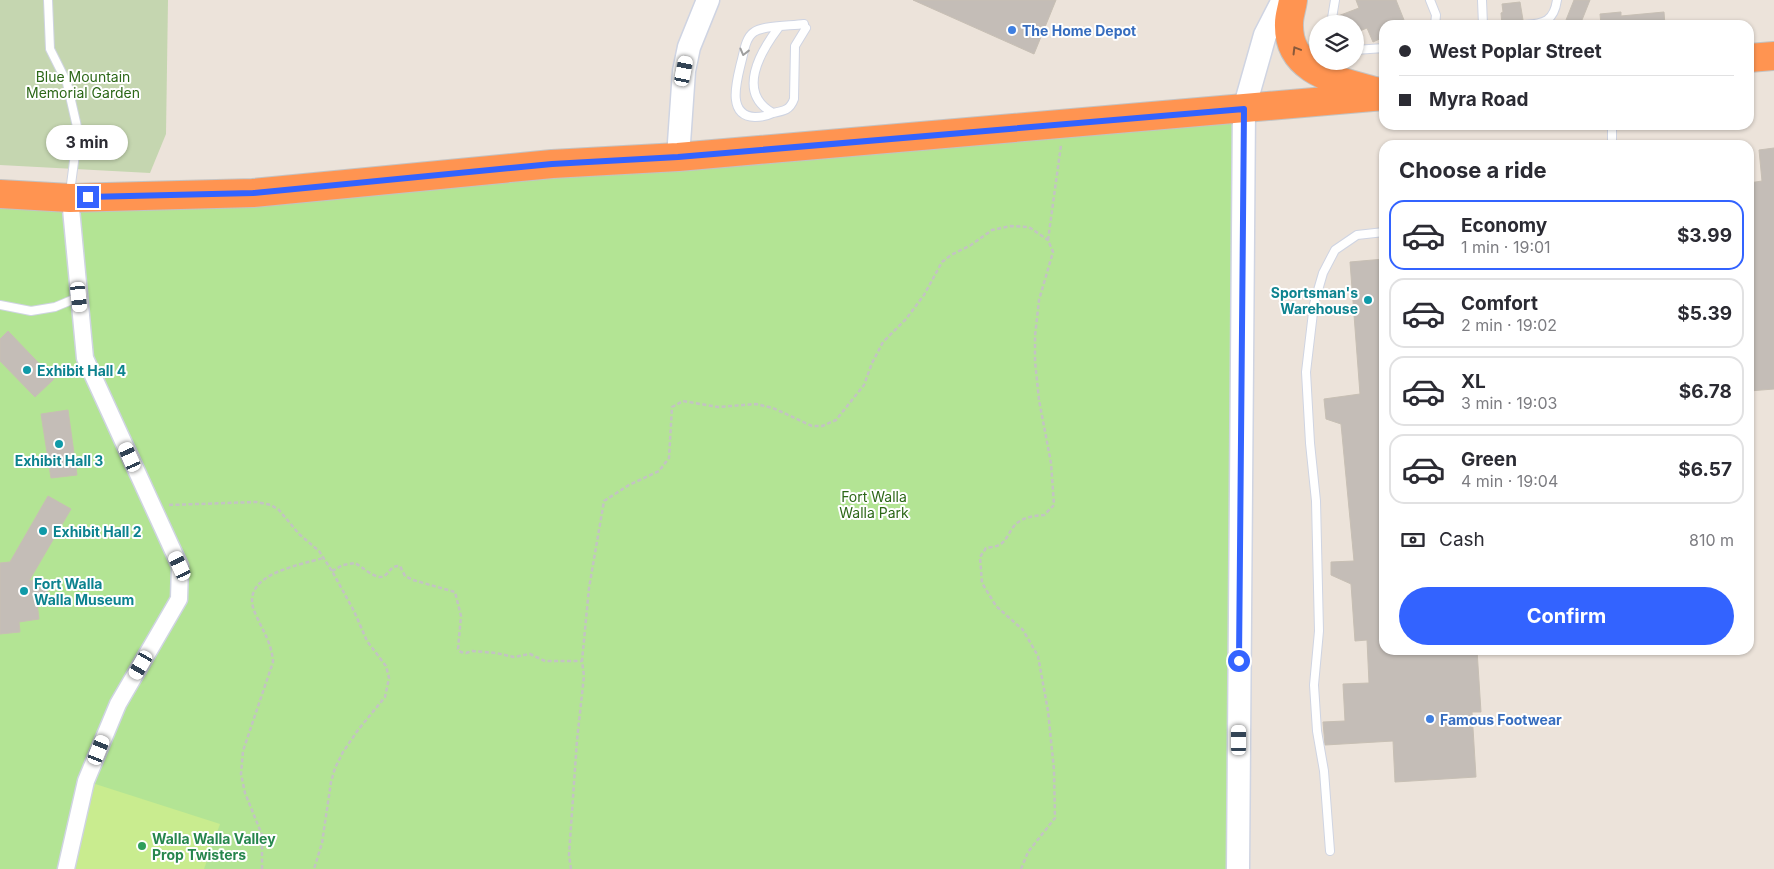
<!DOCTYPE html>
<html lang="en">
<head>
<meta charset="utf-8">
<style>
  :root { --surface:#fff; --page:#f2f2f3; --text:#2b2b33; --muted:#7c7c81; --line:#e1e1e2; --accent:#3363ff }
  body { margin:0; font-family:Inter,sans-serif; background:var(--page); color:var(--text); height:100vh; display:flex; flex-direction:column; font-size:19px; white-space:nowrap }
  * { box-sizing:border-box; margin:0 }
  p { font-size:16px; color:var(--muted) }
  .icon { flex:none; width:28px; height:28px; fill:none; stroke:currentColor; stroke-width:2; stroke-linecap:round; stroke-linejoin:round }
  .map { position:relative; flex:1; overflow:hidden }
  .sheet { position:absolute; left:1379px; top:140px; width:375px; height:515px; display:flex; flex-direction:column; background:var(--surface); border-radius:15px; box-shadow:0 1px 4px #0004 }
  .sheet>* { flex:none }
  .top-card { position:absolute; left:1379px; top:20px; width:375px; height:110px; border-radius:15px; box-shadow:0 1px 4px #0004; display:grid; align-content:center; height:110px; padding:0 20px; background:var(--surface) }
  .buttons { position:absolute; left:1309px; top:15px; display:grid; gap:10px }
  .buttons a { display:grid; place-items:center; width:55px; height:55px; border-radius:50%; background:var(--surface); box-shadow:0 1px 4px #0004; font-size:25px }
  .end { position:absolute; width:22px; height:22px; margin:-11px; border:6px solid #3363ff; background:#fff; box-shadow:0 0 0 2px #fff }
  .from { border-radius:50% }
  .bubble { position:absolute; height:35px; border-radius:18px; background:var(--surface); box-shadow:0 1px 4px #0004; font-size:16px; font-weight:700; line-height:35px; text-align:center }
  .car { position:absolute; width:15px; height:30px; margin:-15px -8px; border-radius:6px; box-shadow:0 0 4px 1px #0007; background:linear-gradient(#fff 24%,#345 0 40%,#fff 0 76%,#345 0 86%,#fff 0) }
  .top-card b { display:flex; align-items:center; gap:18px; height:48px; font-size:19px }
  .top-card b+b { border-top:1px solid var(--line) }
  .top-card i { width:12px; height:12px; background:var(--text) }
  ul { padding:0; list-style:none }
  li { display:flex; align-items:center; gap:15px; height:70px; margin:0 10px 8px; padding:0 10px; border:2px solid var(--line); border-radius:15px }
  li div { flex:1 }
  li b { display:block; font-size:19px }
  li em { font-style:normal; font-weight:700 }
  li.on { border-color:var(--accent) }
  li>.icon { width:45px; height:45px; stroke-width:1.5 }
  h2 { padding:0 20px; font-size:22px; line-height:60px }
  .pay { display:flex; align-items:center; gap:12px; height:55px; padding:0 20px; font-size:19px }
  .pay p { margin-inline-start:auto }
  .action { display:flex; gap:10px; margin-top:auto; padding:10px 20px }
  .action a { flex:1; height:58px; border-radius:30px; background:var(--accent); color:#fff; font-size:20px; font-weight:700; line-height:58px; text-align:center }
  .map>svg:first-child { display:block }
  .green { fill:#b3e494 }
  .cemetery { fill:#c5d6b0 }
  .pitch { fill:#c9ec8f }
  .building { fill:#c4bdb7; stroke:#c7bfb4 }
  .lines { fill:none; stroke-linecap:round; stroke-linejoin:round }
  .lane-casing { stroke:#cfd4e2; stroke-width:10 }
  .street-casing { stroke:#cfd4e2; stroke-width:19 }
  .secondary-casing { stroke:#cfd4e2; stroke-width:25 }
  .highway-casing { stroke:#c3c3c3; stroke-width:30 }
  .path { stroke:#c3c3c3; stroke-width:2.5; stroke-dasharray:4 2.5; stroke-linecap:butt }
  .lane { stroke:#fff; stroke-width:8 }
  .street { stroke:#fff; stroke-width:16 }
  .secondary { stroke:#fff; stroke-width:22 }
  .highway { stroke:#ff9451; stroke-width:28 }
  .oneway { stroke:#89593b }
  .oneway2 { stroke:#9f9f9f }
  .route { stroke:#3363ff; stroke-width:6 }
  .shop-dot { fill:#3f7fe0; stroke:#fff; stroke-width:2 }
  .culture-dot { fill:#0f9aa8; stroke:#fff; stroke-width:2 }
  .leisure-dot { fill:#2e9e5b; stroke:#fff; stroke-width:2 }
  .labels { text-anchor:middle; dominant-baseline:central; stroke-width:4; stroke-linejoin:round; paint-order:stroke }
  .shop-label { font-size:14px; font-weight:bold; fill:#366cbe; stroke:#fff; text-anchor:start }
  .park-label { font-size:14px; fill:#2c6717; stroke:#fff }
  .culture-label { font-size:14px; font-weight:bold; fill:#0d838f; stroke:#fff; text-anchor:start }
  .leisure-label { font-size:14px; font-weight:bold; fill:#27864d; stroke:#fff; text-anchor:start }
</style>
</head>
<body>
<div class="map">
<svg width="1774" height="869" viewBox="0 0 1774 869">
  <rect width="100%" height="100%" fill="#ece3da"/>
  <path class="green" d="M1244,109L1238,869H0V194L70,198Z"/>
  <path class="cemetery" d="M0,0H168L166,134L150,173L0,165Z"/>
  <path class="pitch" d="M86,781L220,824L204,869H66Z"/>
  <path class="building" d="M913,0H1056L1034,54Z
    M1356,0H1396L1406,25H1384V37L1373,42L1367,28L1355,33V24H1337L1338,16L1359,8Z
    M1574,0H1590L1580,25H1564Z
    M1520,2L1523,20L1519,25H1502L1501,13L1503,12L1502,4Z
    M1621,12V16L1664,12L1665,25H1601L1600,14Z
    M1774,148V389L1749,391V183L1762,181L1759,150Z
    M1384,259V650H1477L1481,712H1472L1476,777L1395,782L1393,741L1325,745L1323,722L1345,721L1343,684L1369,683L1367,640L1355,641L1351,584L1331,575V562L1354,561L1341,424L1326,419L1324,399L1360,394L1350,262Z
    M8,331L54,379L35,397L0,361V339Z
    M68,410L77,475L51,478L41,414Z
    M48,496L71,509L29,581L46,579L48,602L37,603L39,619L19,622L20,632L0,634V563L10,562Z"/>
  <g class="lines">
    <g class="lane-casing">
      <path id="lane" d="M48,0L50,49L67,83L78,131L70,192
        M1430,0L1436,15L1435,25
        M1482,0L1483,25
        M1331,24L1335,0
        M1525,25C1544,24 1554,21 1557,0
        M779,27C760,52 736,93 773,113C767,116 762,117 755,117C726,116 737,80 741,63C744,53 745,38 754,32C764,25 791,26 804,24
        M1355,50L1384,48
        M773,113C784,111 790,110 794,99L795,46L806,28
        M1612,125V145
        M0,305L31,311L55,307L79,297
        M1330,851L1324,771L1317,731L1314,685L1319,631L1316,501L1310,443L1306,372L1314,304L1323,273L1335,250L1357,235L1384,232"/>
    </g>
    <g class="street-casing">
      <path id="street" d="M66,869L86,781L118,704L179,599L180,566L85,358L70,198"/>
    </g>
    <g class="secondary-casing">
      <path id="secondary" d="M678,157L684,71L689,47L708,0
        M1238,869L1244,109L1265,35L1283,0"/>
    </g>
    <g class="highway-casing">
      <path id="highway" d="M1293,0C1292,8 1289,16 1289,23C1287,73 1338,80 1375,91
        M1749,58L1774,56
        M0,194L70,198L253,193L552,164L678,157L1384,96"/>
    </g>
    <path class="path" d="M1048,240L1061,145
      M169,505L256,502L271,505L279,510L299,534L319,551L332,571L354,611L367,641L386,666L389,678L385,697L358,730L343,752L335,768L331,782L322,843L314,869
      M332,571L343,565L355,563C362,567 372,576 380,577C389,577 389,565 400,566L405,576L413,580L455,592L461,616L458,649L461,652L466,653L472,651L496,653L514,657L530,654L545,661H582
      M262,869V835L245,793L241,774L243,751L273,662C272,644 263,631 256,615C236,575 297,566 323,558
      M571,869L569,855L577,740L584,676L582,661L589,588L604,501L629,485L659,471L669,458L672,407L683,401L718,407L756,404L773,408L812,426H822L836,420L864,385L872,363L883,342L906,319L924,295L942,262L951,255L971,245L992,230L1011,226L1029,227L1048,240L1053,252L1039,300L1035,336V361L1039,400L1051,463L1054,505L1044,515C1033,516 1022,517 1014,526C1009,532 1006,542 999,545C995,547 990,547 986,548L980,557L982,583L996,606L1023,630L1038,656L1048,711L1054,770L1055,818L1028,852L1021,869"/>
    <use href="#lane" class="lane"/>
    <use href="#street" class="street"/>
    <use href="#secondary" class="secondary"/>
    <use href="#highway" class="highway"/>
  </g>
  <defs><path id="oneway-chevron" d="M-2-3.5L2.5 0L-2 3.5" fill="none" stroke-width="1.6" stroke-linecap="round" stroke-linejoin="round" transform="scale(1.25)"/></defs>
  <use class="oneway" href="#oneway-chevron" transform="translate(1296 50) rotate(-121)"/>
  <use class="oneway2" href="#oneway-chevron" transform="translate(744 52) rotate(104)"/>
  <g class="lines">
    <path class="route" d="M88,197L253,193L552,164L678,157L1244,109L1239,661"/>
  </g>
  <g class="shop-dot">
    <circle cx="1012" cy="30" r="5"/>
    <circle cx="1430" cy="719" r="5"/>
  </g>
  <g class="culture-dot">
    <circle cx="1368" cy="300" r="5"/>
    <circle cx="27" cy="370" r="5"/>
    <circle cx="59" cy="444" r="5"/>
    <circle cx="43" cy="531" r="5"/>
    <circle cx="24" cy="591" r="5"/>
  </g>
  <circle class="leisure-dot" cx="142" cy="846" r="5"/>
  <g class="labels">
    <g class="shop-label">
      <text x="1022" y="30">The Home Depot</text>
      <text x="1440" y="719">Famous Footwear</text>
    </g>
    <g class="park-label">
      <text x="83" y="76">Blue Mountain<tspan x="83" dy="16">Memorial Garden</tspan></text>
      <text x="874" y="496">Fort Walla<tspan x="874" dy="16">Walla Park</tspan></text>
    </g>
    <g class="culture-label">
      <text x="1358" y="292" text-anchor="end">Sportsman's<tspan x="1358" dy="16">Warehouse</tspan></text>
      <text x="37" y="370">Exhibit Hall 4</text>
      <text x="59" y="460" text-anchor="middle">Exhibit Hall 3</text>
      <text x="53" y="531">Exhibit Hall 2</text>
      <text x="34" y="583">Fort Walla<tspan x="34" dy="16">Walla Museum</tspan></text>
    </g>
    <g class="leisure-label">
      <text x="152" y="838">Walla Walla Valley<tspan x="152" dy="16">Prop Twisters</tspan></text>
    </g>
  </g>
</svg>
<div class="buttons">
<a><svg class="icon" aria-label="layers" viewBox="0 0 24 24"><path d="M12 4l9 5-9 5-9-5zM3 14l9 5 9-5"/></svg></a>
</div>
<i class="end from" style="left:1239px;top:661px"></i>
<i class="end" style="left:88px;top:197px"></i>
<div class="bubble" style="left:46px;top:125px;width:82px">3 min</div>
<i class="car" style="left:684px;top:71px;rotate:11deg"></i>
<i class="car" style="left:79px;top:297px;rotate:174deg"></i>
<i class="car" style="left:130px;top:457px;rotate:336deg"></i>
<i class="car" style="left:180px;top:566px;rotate:335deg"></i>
<i class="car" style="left:141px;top:665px;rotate:210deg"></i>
<i class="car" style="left:1239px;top:740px;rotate:0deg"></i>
<i class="car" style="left:99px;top:750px;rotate:22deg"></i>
<div class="top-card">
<b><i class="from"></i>West Poplar Street</b>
<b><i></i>Myra Road</b>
</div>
<section class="sheet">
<h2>Choose a ride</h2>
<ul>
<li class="on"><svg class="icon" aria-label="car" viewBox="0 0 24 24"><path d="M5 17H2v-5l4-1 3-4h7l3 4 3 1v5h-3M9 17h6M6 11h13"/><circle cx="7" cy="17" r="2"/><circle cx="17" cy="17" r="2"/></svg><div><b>Economy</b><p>1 min · 19:01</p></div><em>$3.99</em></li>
<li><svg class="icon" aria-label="car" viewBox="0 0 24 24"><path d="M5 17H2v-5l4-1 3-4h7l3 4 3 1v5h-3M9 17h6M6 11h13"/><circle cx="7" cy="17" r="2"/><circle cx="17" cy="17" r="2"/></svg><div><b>Comfort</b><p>2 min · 19:02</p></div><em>$5.39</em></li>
<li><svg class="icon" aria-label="car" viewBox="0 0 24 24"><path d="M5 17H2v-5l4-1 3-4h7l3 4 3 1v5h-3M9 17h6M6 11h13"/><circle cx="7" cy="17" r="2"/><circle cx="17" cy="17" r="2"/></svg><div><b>XL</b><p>3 min · 19:03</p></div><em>$6.78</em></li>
<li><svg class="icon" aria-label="car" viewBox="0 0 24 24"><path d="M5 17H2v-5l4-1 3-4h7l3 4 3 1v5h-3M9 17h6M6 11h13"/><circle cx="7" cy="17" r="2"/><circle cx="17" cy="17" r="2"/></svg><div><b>Green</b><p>4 min · 19:04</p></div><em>$6.57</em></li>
</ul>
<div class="pay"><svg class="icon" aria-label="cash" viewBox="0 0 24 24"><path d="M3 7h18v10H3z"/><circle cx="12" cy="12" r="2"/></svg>Cash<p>810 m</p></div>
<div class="action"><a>Confirm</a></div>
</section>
</div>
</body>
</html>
